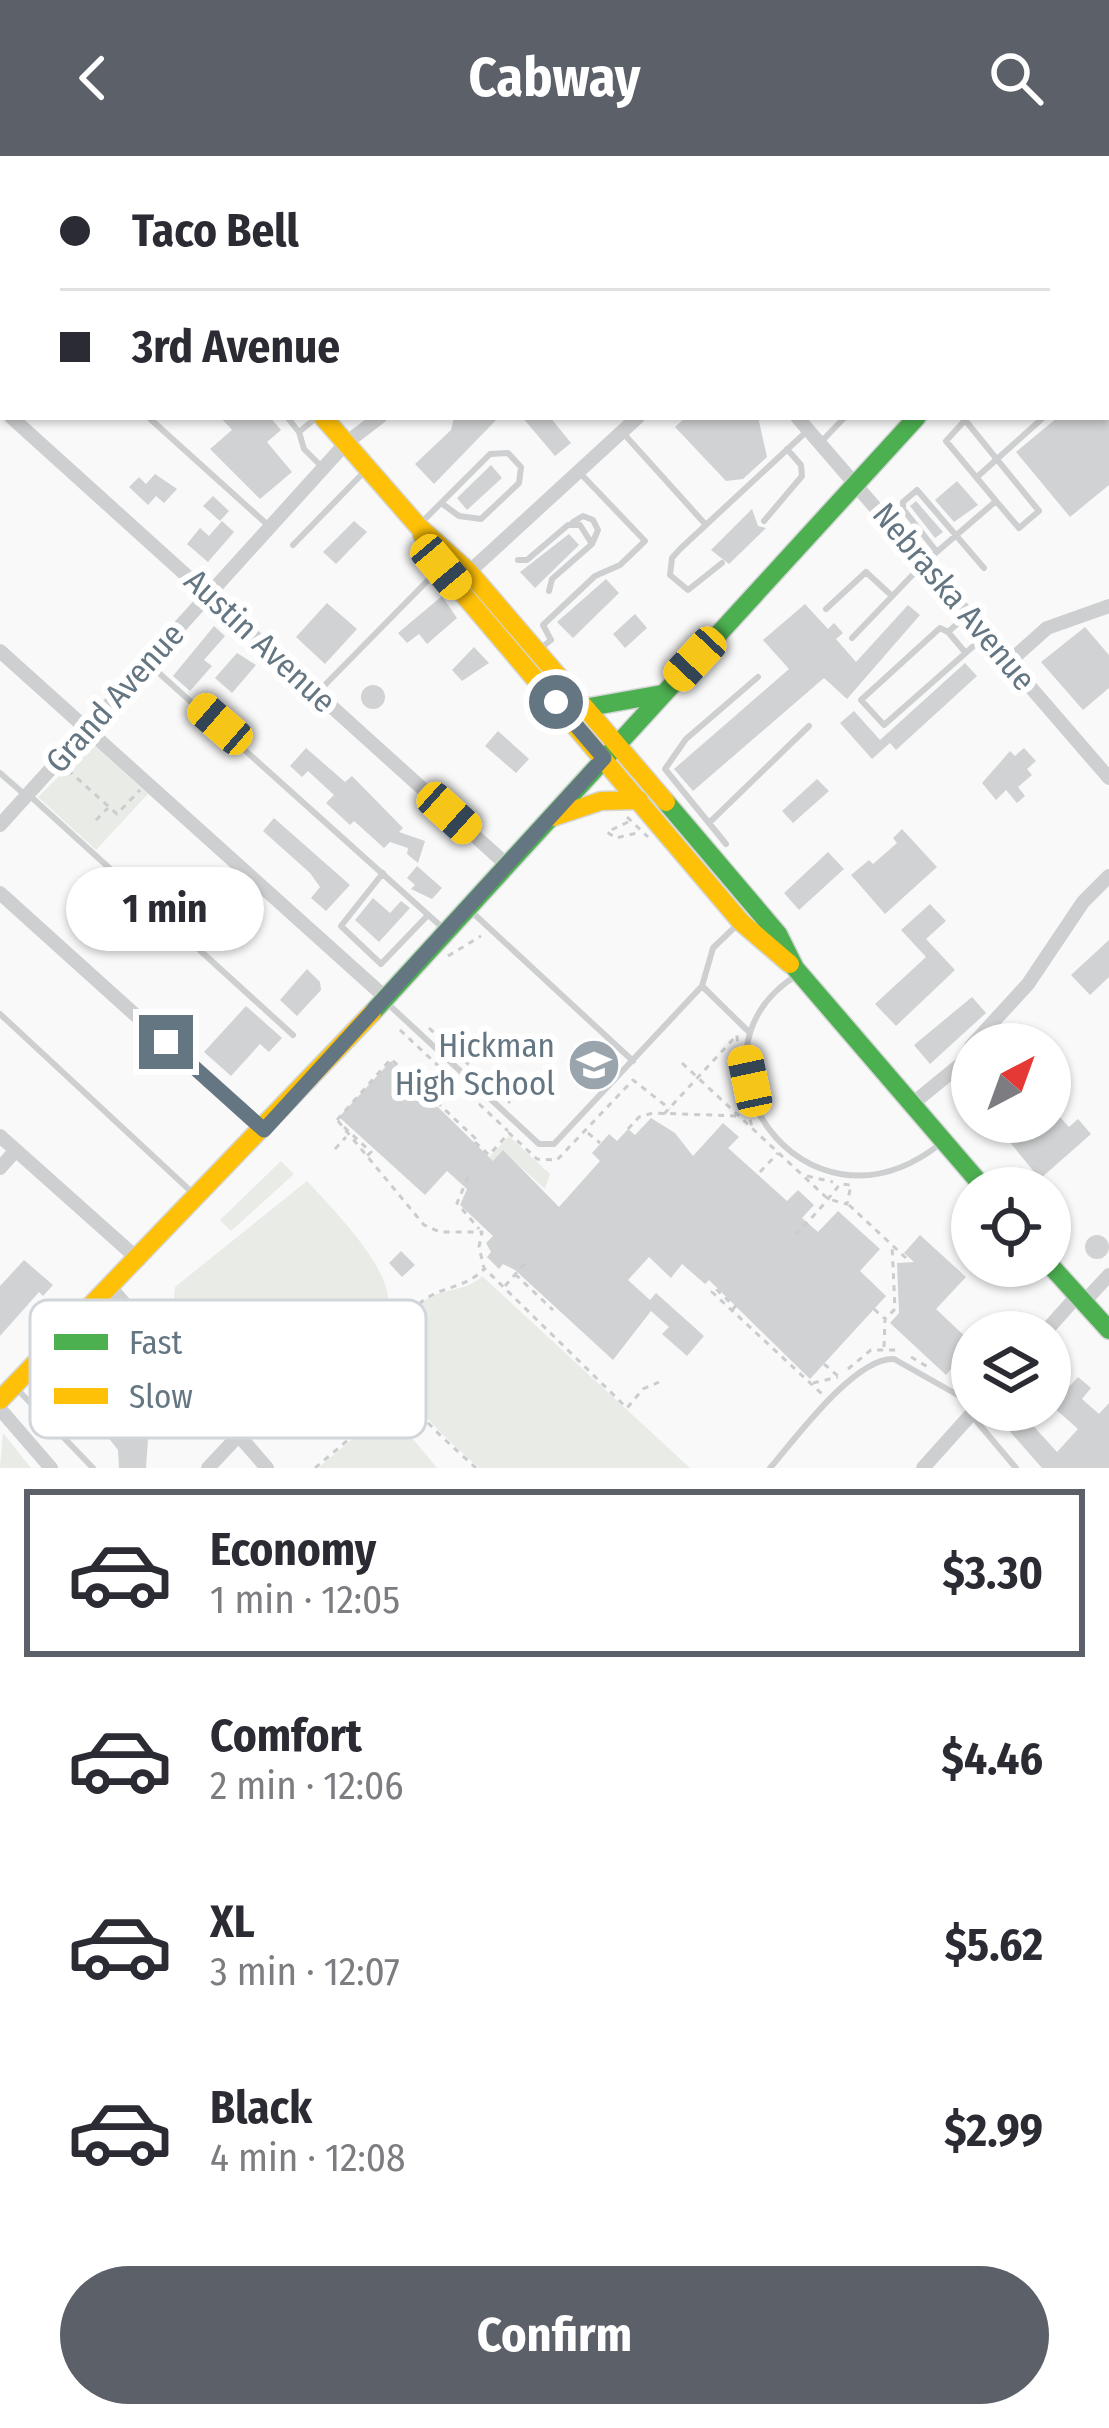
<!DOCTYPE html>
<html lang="en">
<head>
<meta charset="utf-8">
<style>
  :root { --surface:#fff; --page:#f7f7f7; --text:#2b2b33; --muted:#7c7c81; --line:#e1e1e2; --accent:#5c6169 }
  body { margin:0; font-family:"Fira Sans Condensed",sans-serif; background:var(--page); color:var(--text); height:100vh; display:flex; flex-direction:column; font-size:45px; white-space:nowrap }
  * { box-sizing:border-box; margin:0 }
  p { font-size:39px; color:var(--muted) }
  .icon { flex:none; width:66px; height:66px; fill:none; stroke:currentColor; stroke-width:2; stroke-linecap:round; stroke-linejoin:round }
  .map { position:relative; height:1312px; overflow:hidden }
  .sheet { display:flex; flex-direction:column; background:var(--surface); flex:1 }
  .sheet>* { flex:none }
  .hud { position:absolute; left:0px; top:0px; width:1110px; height:264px; box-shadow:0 3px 9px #0004; display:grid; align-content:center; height:264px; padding:0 60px; background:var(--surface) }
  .needle { width:78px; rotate:41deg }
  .fabs { position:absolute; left:951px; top:867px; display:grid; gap:24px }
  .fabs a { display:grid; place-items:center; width:120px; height:120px; border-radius:50%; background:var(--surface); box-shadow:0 3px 9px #0004; font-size:60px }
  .end { position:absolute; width:54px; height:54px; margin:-27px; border:15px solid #657683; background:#fff; box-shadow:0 0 0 6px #fff }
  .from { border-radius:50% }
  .bubble { position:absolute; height:84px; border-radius:42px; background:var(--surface); box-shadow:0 3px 9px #0004; font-size:39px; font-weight:700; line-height:84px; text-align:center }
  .car { position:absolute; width:36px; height:72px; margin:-36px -18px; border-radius:15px; box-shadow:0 0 9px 3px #0007; background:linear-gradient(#f5c518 24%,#345 0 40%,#f5c518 0 76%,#345 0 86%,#f5c518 0) }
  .hud b { display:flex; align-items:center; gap:42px; height:114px; font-size:45px }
  .hud b+b { border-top:3px solid var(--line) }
  .hud i { width:30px; height:30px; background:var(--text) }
  ul { padding:21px 0 0; list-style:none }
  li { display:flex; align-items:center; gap:36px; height:168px; margin:0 24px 18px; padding:0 36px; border:6px solid transparent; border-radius:0px }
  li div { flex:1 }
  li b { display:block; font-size:45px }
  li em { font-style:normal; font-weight:700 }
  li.current { border-color:var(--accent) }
  li>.icon { width:108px; height:108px; stroke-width:1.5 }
  .primary-button { display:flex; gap:24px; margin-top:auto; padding:24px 60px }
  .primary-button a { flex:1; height:138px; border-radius:72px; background:var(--accent); color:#fff; font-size:48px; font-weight:700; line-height:138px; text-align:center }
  header { display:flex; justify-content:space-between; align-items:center; height:156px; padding:0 60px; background:var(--accent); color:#fff; font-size:54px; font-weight:700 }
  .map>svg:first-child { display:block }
  .green { fill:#e8ebe6 }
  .building { fill:#d0d2d3 }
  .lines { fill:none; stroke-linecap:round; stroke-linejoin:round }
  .fast-casing { stroke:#d5d6d7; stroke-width:21 }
  .slow-casing { stroke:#d5d6d7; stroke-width:21 }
  .path { stroke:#cbcccd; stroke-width:3; stroke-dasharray:6 6; stroke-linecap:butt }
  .lane { stroke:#cecfd0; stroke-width:6 }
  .street { stroke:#cecfd0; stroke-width:14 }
  .fast { stroke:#4caf50; stroke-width:18 }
  .slow { stroke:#ffc107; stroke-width:18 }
  .route { stroke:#657683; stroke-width:15 }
  .labels { text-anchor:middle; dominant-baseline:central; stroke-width:12; stroke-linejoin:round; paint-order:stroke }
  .street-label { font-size:33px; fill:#657683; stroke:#fff }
  .poi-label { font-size:33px; fill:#657683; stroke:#fff; text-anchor:end }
  .key { fill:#fff; stroke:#d1d6da; stroke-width:3 }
  .key-label { font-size:33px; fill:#657683 }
</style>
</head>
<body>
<header><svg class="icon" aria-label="back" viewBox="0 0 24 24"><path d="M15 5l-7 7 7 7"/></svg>Cabway<svg class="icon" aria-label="search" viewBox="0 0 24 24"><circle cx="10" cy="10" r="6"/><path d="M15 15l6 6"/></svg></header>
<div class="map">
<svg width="1109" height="1312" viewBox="0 0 1109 1312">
  <rect width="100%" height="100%" fill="#f9f9f9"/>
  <path class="green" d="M92,588L148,638L96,694L38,641Z
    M509,980L550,1018L545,1033L503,995L493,1005L489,1001Z
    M281,1005L294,1018L231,1075L220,1064Z
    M307,1025C421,1146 416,1166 292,1273L174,1142L175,1131Z
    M482,1120L690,1312H479C437,1273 347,1202 424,1145C443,1131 467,1136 482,1120Z
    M388,1253L437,1312H318Z
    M3,1277L31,1312H0Z"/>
  <path class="building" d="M220,261H270L281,274L267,286L292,316L260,343L210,293L232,274Z
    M454,261H499L434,328L415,308L451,274Z
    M522,261H550L571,287L555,300Z
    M686,261H758L767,301L743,323L726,325L675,271Z
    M1058,261H1109V329L1070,361L1016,296Z
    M491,309L502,322L467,354L457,342Z
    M155,318L177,333L164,347L156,340L148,349L129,331L139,321L146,328Z
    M957,325L978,349L954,366L935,344Z
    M213,340L229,355L220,365L203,350Z
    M916,345L943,376L935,382L910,350Z
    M752,353L758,370L766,372L729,408L711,394Z
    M222,365L234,376L208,406L187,388L200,372L209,380Z
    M354,365L367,376L336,408L323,396Z
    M569,378L579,389L535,432L520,416Z
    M606,423L619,437L573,482L557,466Z
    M442,440L457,462L427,488L419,478L407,487L398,477Z
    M327,447L357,473L325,508L296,481Z
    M805,448L828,473L834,467L843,477L836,483L856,506L908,449L920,459L847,543L824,522L693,635L674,613L789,513L763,484Z
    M635,458L647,472L625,492L613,478Z
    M214,470L225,480L204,504L212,510L190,535L173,520Z
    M1085,471L1109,499V532L1083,554L1041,506Z
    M474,491L489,507L462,525L452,514Z
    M237,497L256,509L232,537L215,522Z
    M965,507L977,520L896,594L890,587L872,603L840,567L854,555L880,584Z
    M361 541a12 12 0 1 1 24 0a12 12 0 1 1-24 0Z
    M498,575L529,603L516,617L485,590Z
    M306,592L345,626L352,620L403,672L399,676L425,685L418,707L407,698L408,692L390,686L384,692L354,665L350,669L326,647L334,639L308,615L302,621L290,610Z
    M1024,592L1036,605L1027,613L1032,619L1018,631L1025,640L1017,647L1006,634L996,644L982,627L1010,595L1015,600Z
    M817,623L829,635L793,667L782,655Z
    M274,662L350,729L326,755L311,742L320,731L310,717L263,675Z
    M902,673L937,711L885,758L851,719L869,704L873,708L897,687L893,682Z
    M828,696L844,713L799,754L784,737Z
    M417,710L442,732L432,743L411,733L415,729L407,722Z
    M373,742L390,757L401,745L410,752L379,786L355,764Z
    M930,748L946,765L926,783L955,814L896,870L875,848L926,801L901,774Z
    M1109,784V821L1090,839L1071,819Z
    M307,813L320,826L321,834L297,860L280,844Z
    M972,841L986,857L930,908L914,889Z
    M246,850L282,882L269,896L260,888L231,920L204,896Z
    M391,905L493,1005L503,994L559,1051L600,1005L592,997L609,978L617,985L628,973L635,979L651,962L675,977L693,1000L723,967L739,981L728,992L787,1045L798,1034L814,1049L802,1062L818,1076L838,1055L880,1093L860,1115L886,1140L810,1223L709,1124L705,1128L682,1108L671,1122L649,1101L628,1124L650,1144L656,1137L704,1180L687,1200L662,1178L669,1171L651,1155L613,1204L515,1114L503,1108L499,1113L487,1101L491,1096L486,1087L493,1080L460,1049L467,1033L447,1015L425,1039L339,961Z
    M1050,950L1069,971L1078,963L1091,978L1040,1023L1004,979L1018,966H1050Z
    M920,1079L966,1121L936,1153L972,1187L946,1219L890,1167L899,1157L897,1107L914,1106L904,1097Z
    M1085 1091a12 12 0 1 1 24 0a12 12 0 1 1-24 0Z
    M401,1095L415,1109L402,1121L389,1107Z
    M24,1104L53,1129L43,1140L39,1136L0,1180V1130Z
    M81,1210L148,1283L146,1312H119L118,1294L96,1266L85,1277L49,1242Z
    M1078,1221L1091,1232L1082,1243L1099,1258L1109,1247V1312H1042L1004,1269L1019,1254L1057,1296L1078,1273L1052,1250Z"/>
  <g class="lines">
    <g class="fast-casing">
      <path id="fast" d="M115,0L117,3
        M131,3L134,0
        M1108,49L1109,46
        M0,150L3,146
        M584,552L662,538
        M666,646L778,778L795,812L984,1032
        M372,857L917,261
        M1050,1109L1109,1174"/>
    </g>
    <g class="slow-casing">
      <path id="slow" d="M87,0L90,3
        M323,261L418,370L469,416L666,646
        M422,378L436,406L741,766L790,808
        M553,661L601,645L639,644
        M0,1244L372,857"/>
    </g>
    <path class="path" d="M68,614L117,658L140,634
      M627,661L648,681
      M96,664L108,652
      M628,666L607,676L616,682L637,677
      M448,800L481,780
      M429,872L510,947
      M400,874L508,975
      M682,907L828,1043L847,1048L851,1029L840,1028C827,1045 812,1062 796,1078
      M747,952L752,971
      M664,958L737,879L739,919
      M337,964L391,903L476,983
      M338,965L424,1069L440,1076H482L479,1091L484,1112L627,1252L643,1233L659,1226
      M344,971L371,996L366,1001
      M628,973L639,961L653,957L739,960
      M588,977L600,987
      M475,986L489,999L509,977L537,1003L557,1004L633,924L670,953
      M335,993L346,981
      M760,1016L778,997
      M807,1020L833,1026
      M468,1021L457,1047L479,1073
      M849,1049L906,1102
      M515,1118L553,1154
      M505,1130L527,1105
      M874,1153L884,1162
      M732,1154L735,1151L715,1132L712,1136L822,1238
      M884,1191L885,1163L895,1153L892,1089
      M911,1201L928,1211
      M824,1208L838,1220
      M848,1213L871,1194H897
      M813,1227L838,1221
      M315,1312L388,1250L392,1211
      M476,1312C432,1271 348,1208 420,1147C442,1129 465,1133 484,1113"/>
    <path class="lane" d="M238,0L241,3
      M375,3L379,0
      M915,3L919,0
      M1064,3L1066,0
      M1107,139L1109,137
      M1107,190L1109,192
      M1107,206L1109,204
      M148,261L270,371
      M287,261L299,276L317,261
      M965,264L1039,355L1019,372L996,345
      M299,276L304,293L323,312
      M624,278L706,369
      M822,285L845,261
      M977,321L1044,261
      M764,365L802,320L801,309L787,293
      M573,366L583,360L593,364L598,374L592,388
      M420,368L490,298L508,297L521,311L519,327L481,363L459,360L444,349
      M293,389L365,315
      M937,396L903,353V346L917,334L984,412
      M518,404H527L568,369H580L592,388L552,423L549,435
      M722,407L688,434L670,419L672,402L680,393L806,276
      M826,453L866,416L892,440
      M966,460L948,476L940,472L861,544L884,569L986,479
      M948,476L965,496
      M852,482L924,407L996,345L946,285L968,261
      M541,492L551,484L543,469L595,420L620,409L645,385L581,318
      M150,509L444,773
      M317,537L438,414
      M0,617L24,638
      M29,639L293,879
      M709,667L809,570
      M726,688L665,613L686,583L758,521
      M383,717L341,770L381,808L428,759
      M473,757L633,905
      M738,768L713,792L702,830L749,876
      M797,819C670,898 803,1096 940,988
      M387,847L539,988H554L702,830
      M0,858L196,1040
      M17,1233L93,1312
      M973,1261L1016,1312
      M770,1312C796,1282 855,1201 894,1203L972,1247"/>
    <path class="street" d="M435,0L438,3
      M785,0L787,3
      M404,3L407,0
      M659,3L662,0
      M0,251L3,254
      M11,261L508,710
      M797,261L1109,622
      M469,416L638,261
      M0,495L386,842
      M1009,506L1047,472L1109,450
      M0,669L346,287L380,261
      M0,737L264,975
      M973,888L1028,828L1083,746L1109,720
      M911,949L961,908L972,889
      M0,980L139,1104
      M0,1012L16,994
      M111,1132L267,1312
      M1083,1147L1109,1119
      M1045,1176L1077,1140
      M0,1253L51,1312
      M208,1312L239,1279
      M923,1312L975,1254"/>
    <use href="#fast" class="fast"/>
    <use href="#slow" class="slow"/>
  </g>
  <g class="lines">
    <path class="route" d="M166,886L264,974L604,602L556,546"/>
  </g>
  <defs>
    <g id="school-disc" transform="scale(2.7)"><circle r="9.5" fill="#99a4ac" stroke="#fff"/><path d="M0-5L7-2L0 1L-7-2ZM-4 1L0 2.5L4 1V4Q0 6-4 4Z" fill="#fff"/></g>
  </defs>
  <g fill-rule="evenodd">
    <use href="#school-disc" x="594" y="909"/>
  </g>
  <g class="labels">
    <g class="street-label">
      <text transform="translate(954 441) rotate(50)">Nebraska Avenue</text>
      <text transform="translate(260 485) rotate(43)">Austin Avenue</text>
      <text transform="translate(115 542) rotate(-48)">Grand Avenue</text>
    </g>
    <g class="poi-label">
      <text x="555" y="890">Hickman<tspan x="555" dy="38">High School</tspan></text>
    </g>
  </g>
  <rect x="30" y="1144" width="396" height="138" rx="18" class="key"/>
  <rect x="54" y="1178" width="54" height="16" fill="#4caf50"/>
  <rect x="54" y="1232" width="54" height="16" fill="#ffc107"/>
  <g class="key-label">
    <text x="129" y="1198">Fast</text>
    <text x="129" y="1252">Slow</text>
  </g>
</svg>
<div class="fabs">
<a><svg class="needle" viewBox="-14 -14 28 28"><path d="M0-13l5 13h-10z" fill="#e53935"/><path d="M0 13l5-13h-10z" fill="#7c7c81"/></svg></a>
<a><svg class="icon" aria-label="locate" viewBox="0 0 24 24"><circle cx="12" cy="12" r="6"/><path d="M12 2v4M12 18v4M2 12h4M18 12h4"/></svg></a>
<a><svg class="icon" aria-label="layers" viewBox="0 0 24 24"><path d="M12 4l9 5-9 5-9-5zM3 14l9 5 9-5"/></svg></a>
</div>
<i class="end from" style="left:556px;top:546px"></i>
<i class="end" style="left:166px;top:886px"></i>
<div class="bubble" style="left:66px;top:711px;width:198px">1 min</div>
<i class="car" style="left:441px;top:411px;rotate:140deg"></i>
<i class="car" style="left:695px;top:503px;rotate:223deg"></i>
<i class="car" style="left:220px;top:568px;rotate:311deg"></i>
<i class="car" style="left:449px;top:657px;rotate:132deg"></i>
<i class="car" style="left:750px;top:925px;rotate:348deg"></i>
<div class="hud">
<b><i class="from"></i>Taco Bell</b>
<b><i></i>3rd Avenue</b>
</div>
</div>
<section class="sheet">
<ul>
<li class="current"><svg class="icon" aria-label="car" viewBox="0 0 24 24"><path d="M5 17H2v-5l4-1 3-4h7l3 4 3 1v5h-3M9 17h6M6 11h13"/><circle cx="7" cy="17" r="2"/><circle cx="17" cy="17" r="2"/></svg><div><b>Economy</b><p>1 min · 12:05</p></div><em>$3.30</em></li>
<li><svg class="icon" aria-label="car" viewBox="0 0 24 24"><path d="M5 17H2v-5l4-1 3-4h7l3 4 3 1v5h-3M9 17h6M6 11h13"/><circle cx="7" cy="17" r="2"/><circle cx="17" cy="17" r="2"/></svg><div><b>Comfort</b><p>2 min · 12:06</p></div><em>$4.46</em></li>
<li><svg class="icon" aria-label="car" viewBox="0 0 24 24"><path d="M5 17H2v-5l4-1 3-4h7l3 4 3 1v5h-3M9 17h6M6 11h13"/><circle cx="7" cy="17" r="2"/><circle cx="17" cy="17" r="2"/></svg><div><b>XL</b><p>3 min · 12:07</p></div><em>$5.62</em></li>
<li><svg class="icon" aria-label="car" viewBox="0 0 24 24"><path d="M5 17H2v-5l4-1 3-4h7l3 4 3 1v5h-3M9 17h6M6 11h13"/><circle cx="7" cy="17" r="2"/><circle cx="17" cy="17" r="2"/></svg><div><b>Black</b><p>4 min · 12:08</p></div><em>$2.99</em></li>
</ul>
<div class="primary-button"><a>Confirm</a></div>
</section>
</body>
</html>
